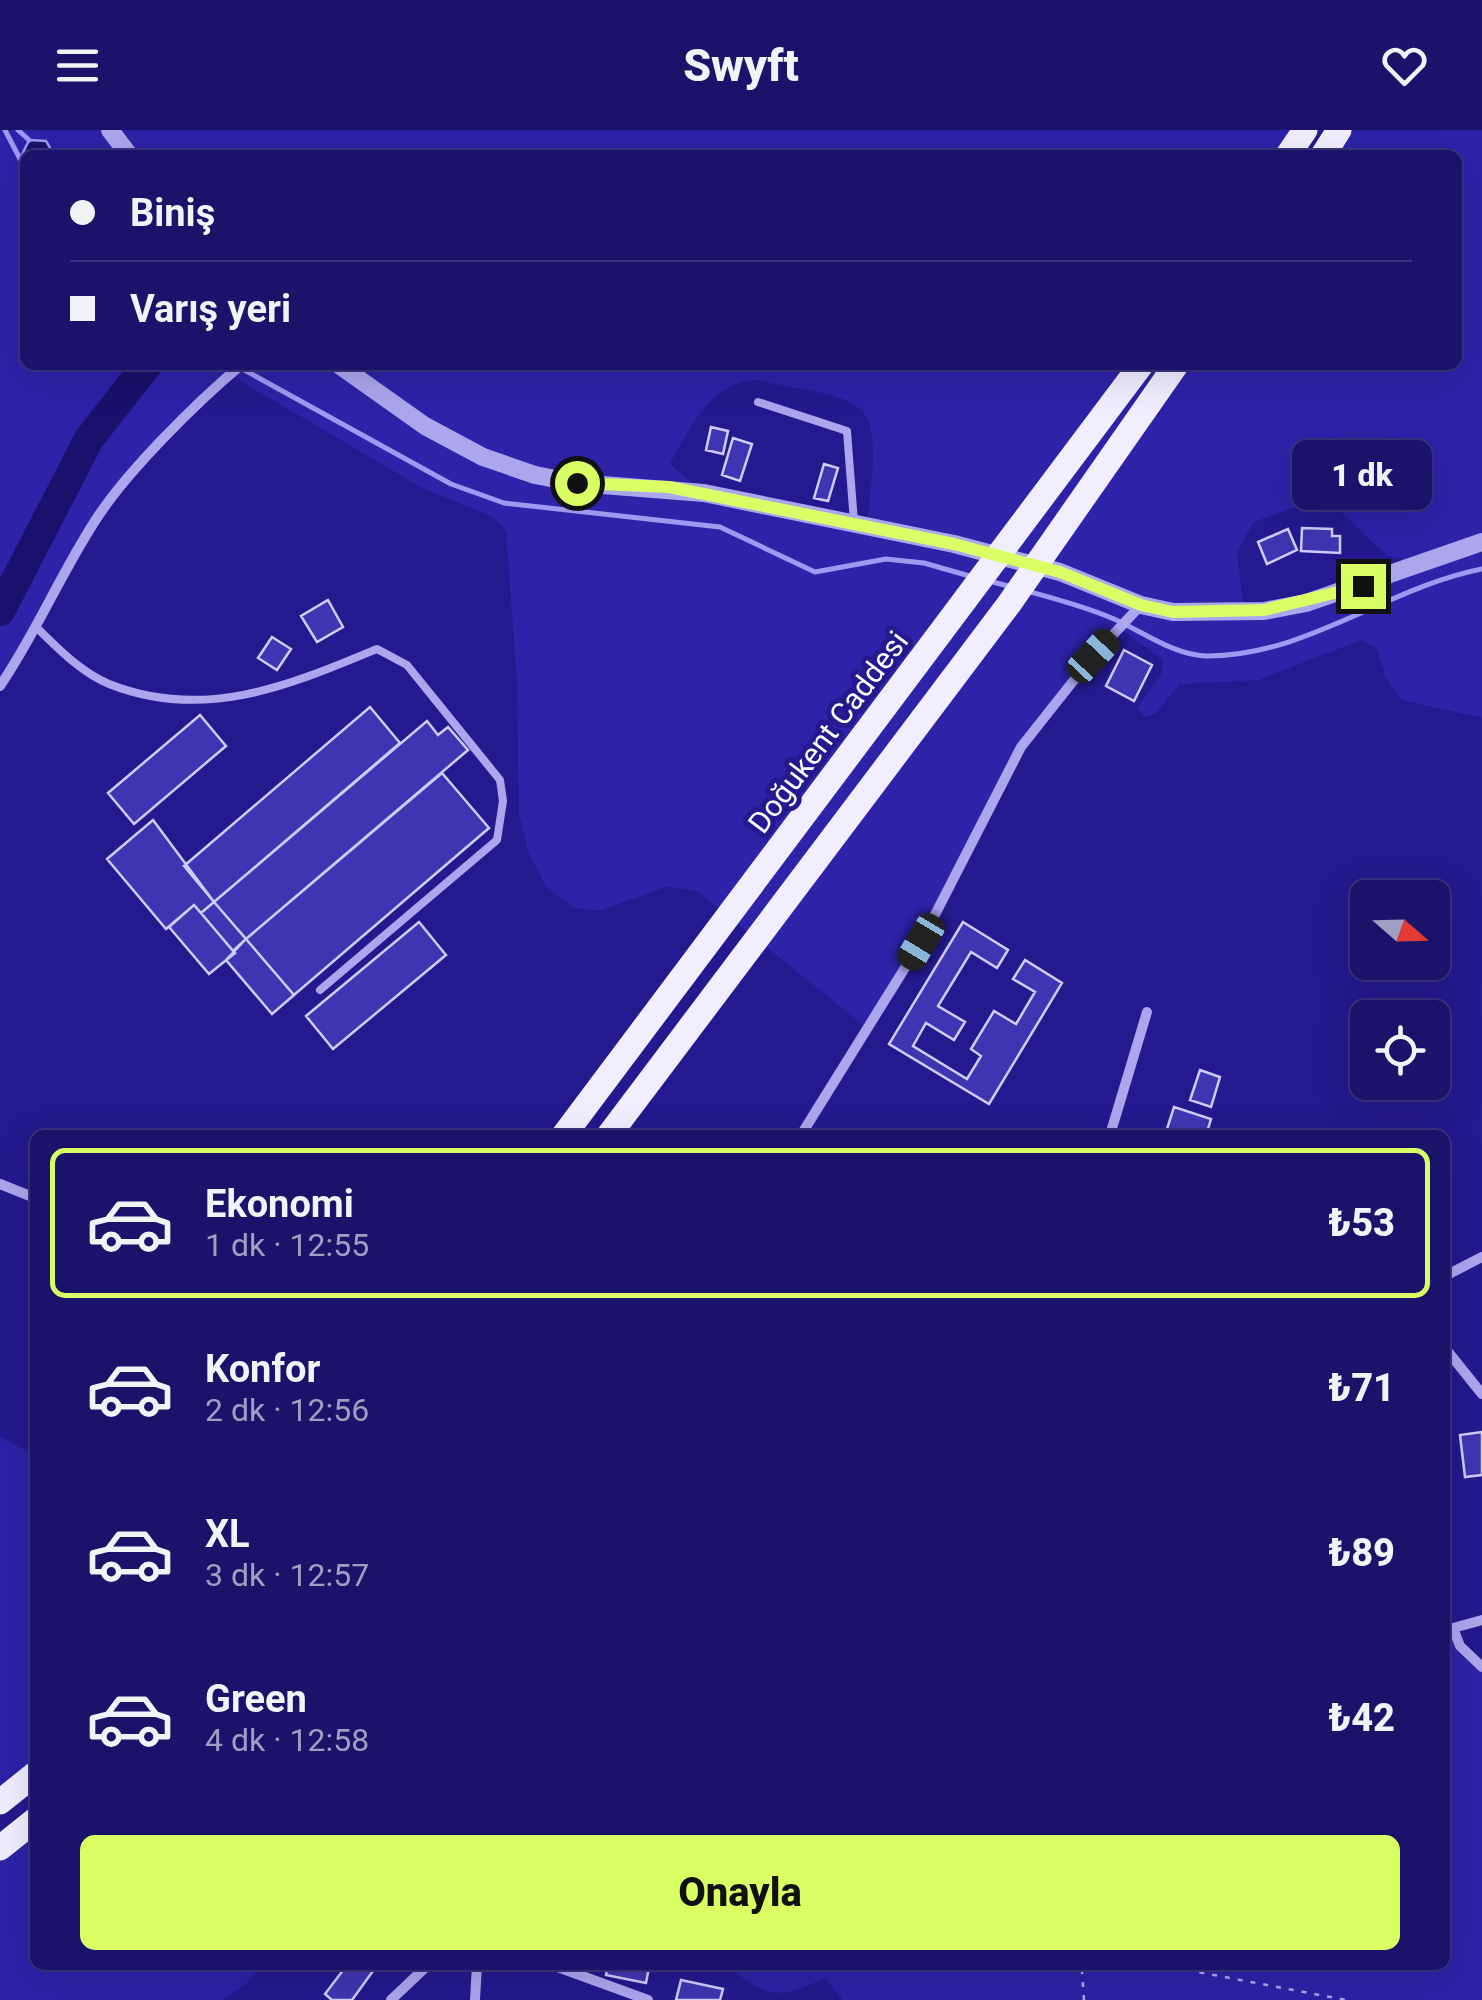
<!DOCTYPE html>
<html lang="tr">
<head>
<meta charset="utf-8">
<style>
  :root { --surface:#1b136a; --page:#241c70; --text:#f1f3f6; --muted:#a09ec1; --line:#39327e; --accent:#daff64 }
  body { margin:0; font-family:Roboto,sans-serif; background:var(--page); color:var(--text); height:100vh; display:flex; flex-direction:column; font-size:38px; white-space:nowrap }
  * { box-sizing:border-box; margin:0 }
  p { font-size:32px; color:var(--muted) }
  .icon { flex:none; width:55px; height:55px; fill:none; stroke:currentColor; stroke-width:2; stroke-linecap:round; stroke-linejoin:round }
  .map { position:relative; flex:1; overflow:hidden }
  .sheet { position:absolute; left:30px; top:1000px; width:1420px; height:840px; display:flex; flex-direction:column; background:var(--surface); border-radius:15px; box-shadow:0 10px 40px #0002,0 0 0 2px var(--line) }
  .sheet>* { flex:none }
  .hud { position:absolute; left:20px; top:20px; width:1442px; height:220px; border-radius:15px; box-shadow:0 10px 40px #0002,0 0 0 2px var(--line); display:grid; align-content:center; height:220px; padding:0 50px; background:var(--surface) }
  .needle { width:65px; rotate:110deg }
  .fabs { position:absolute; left:1350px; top:750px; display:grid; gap:20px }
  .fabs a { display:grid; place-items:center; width:100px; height:100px; border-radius:15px; background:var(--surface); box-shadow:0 10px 40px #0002,0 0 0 2px var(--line); font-size:50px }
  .end { position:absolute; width:45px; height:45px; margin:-22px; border:12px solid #daff64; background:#111; box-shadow:0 0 0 5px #111 }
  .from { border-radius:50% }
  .bubble { position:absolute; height:70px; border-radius:15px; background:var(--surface); box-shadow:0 10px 40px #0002,0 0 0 2px var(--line); font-size:32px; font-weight:800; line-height:70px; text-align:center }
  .car { position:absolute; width:30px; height:60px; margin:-30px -15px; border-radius:12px; box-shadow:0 0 8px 2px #0007; background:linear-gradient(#222 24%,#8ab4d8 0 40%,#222 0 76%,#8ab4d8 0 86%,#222 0) }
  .hud b { display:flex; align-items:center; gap:35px; height:95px; font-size:38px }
  .hud b+b { border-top:2px solid var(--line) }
  .hud i { width:25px; height:25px; background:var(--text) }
  ul { padding:18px 0 0; list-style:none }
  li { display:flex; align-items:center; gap:30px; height:150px; margin:0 20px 15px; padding:0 30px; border:5px solid transparent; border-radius:15px }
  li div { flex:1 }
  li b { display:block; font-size:38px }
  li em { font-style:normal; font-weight:800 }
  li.on { border-color:var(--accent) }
  li>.icon { width:90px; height:90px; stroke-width:1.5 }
  .action { display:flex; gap:20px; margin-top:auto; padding:20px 50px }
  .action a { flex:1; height:115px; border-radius:15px; background:var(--accent); color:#111; font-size:40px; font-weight:800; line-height:115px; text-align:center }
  header { display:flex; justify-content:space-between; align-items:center; height:130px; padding:0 50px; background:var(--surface); font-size:45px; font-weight:800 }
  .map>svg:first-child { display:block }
  .green { fill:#2d22a8; fill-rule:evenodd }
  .water { fill:#1a116c; stroke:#9f99f1; stroke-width:2.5 }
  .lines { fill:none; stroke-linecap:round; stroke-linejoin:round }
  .stream { stroke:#9f99f1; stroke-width:5 }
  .river { stroke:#1a116c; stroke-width:30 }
  .building { fill:#3f35b2; stroke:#d0ccfa; stroke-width:2.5 }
  .path { stroke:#aca6ee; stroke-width:2.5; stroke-dasharray:5 8; stroke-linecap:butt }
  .service { stroke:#aca6ee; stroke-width:8 }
  .minor { stroke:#aca6ee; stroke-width:10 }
  .tertiary { stroke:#aca6ee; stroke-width:18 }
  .primary { stroke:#f0eeff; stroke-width:25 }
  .primary-bridge { stroke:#f0eeff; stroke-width:25 }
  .route { stroke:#daff64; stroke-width:12 }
  .labels { text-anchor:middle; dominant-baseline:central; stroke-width:10; stroke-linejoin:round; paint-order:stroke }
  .street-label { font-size:30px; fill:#fff; stroke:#24198e }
</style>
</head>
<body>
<header><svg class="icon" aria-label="menu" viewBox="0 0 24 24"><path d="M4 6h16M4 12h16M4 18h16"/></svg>Swyft<svg class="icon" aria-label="heart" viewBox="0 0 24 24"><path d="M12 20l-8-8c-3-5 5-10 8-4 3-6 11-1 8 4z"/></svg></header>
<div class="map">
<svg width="1482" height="1870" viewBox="0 0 1482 1870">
  <rect width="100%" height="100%" fill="#24198e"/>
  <path class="green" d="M0,0H1305L1288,25H54L46,11L25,13V235H1458V25H1323L1339,0H1482V588L1402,570L1386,549L1377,519L1361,510L1259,550L1180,554L1155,584L1145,587L1137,578L1161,545L1163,530L1119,498L1021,617L869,900L697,761L666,757L599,781L574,778L548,759L529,725L519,684L517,551L506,401L493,387L424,359L230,245L97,386L0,556ZM754,250C883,274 880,265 867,398L704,363L670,334C689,299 710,254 754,250ZM1307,373L1338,379L1387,426L1420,433L1244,482L1237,421L1254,392Z
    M0,1306L35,1326V1644L0,1672Z
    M1445,1452L1453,1498L1482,1537V1870H843L825,1848C778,1870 769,1869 725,1835H1445Z
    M35,1690V1835H263L247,1853L222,1870H0V1718Z"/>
  <path class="water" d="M29,10L46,11L54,25H25V47L20,29Z"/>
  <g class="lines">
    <path class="stream" d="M5,0L20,29
      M18,0L29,10
      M239,237L451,354L504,373L720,397L815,442L886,429L924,433L973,447
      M989,451L1012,457
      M1027,461C1056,469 1087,477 1114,489C1143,502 1174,525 1206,526C1305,527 1388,457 1482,439"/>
    <path class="river" d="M0,481L89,309L147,235"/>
  </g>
  <path class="building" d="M711,297L728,301L723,324L706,320Z
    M733,308L752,314L740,351L722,345Z
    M824,334L838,338L828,371L814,368Z
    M1302,398L1332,399V406H1340V423L1301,421Z
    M1288,399L1297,420L1267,434L1258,412Z
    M328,470L343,497L317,512L301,486Z
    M272,507L291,519L277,540L258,528Z
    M1124,520L1152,535L1134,571L1106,556Z
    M370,577L400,613L214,772L184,736Z
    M200,585L226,616L134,694L108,663Z
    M427,591L438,605L448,597L468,620L246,809L214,772Z
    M442,643L489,698L294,865L246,809Z
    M153,690L214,772L201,783L194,775L166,799L107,729Z
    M214,772L246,809L233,821L201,783Z
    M194,775L235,823L209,844L169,797Z
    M419,792L446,825L333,919L306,886Z
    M963,792L1008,820L997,838L971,822L938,876L965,892L954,910L926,893L913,916L967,949L981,926L971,919L994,881L1016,894L1035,862L1013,849L1025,830L1062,853L989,974L889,914Z
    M246,809L294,865L272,884L226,830Z
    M1200,940L1220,947L1211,977L1190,970Z
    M1174,977L1211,989L1206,1005H1165Z
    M1482,1302V1345L1465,1347L1460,1305Z
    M347,1835H365L373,1841L352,1870H332L325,1864Z
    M608,1835L649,1837L646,1853L606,1845Z
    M681,1850L723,1859L720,1870H676Z"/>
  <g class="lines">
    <path class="path" d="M1161,1835L1346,1870
      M1084,1870L1082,1841L1089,1835"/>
    <path class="service" d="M758,272L847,301L854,392
      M36,497C58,518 80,542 109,554C205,592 290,555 377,519L407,535L500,650L503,671L497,710L320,860"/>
    <path class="minor" d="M0,556C36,503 60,445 95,391C126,342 196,273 241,235
      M801,1005L921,812L1021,617L1093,526L1141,475
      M1110,1005L1147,882
      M0,1054L35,1068
      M1445,1146L1482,1127
      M1445,1218L1482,1264
      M1482,1490L1453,1498L1460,1516L1482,1537
      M552,1835L648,1870
      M391,1870L428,1835
      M475,1870L477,1835"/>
    <path class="tertiary" d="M110,0L129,25
      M339,235L425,296L483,327L535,345L577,353L704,363L954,414L1060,442L1141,475L1173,482L1264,481L1306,473L1482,412"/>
    <path class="primary" d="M1288,25L1305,0
      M1323,25L1339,0
      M0,1672L35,1644
      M0,1718L35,1690"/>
    <path class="primary-bridge" d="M564,1005L1141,235
      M609,1005L1009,474L1176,235"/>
  </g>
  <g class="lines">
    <path class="route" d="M577,353L669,357L954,414L1060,442L1141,475L1173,482L1264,480L1363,456"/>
  </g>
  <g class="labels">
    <g class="street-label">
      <text transform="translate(828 602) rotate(-53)">Doğukent Caddesi</text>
    </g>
  </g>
</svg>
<div class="fabs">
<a><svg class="needle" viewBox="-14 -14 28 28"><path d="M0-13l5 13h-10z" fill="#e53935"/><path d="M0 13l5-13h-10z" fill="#a09ec1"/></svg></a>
<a><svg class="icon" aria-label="locate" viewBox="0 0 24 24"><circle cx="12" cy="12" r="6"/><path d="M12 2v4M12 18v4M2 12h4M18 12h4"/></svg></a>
</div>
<i class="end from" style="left:577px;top:353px"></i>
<i class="end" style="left:1363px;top:456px"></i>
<div class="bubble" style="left:1292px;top:310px;width:140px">1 dk</div>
<i class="car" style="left:1093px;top:526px;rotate:43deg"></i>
<i class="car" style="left:921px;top:812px;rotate:211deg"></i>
<div class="hud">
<b><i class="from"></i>Biniş</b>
<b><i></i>Varış yeri</b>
</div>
<section class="sheet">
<ul>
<li class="on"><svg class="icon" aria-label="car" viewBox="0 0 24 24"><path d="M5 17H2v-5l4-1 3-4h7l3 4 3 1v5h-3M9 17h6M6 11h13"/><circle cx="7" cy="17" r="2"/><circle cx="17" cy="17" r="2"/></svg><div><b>Ekonomi</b><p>1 dk · 12:55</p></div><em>₺53</em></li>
<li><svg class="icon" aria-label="car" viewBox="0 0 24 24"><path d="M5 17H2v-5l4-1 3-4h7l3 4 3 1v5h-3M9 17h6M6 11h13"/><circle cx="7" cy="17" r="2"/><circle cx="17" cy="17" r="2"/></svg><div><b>Konfor</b><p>2 dk · 12:56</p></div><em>₺71</em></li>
<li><svg class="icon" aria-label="car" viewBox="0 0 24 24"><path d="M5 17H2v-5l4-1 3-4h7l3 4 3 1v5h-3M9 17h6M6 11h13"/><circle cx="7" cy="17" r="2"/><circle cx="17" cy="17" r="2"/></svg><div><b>XL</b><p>3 dk · 12:57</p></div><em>₺89</em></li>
<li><svg class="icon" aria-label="car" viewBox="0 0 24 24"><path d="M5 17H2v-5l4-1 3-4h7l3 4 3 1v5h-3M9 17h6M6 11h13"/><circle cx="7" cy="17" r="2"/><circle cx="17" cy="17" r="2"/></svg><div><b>Green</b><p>4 dk · 12:58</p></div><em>₺42</em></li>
</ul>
<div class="action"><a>Onayla</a></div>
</section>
</div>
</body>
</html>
